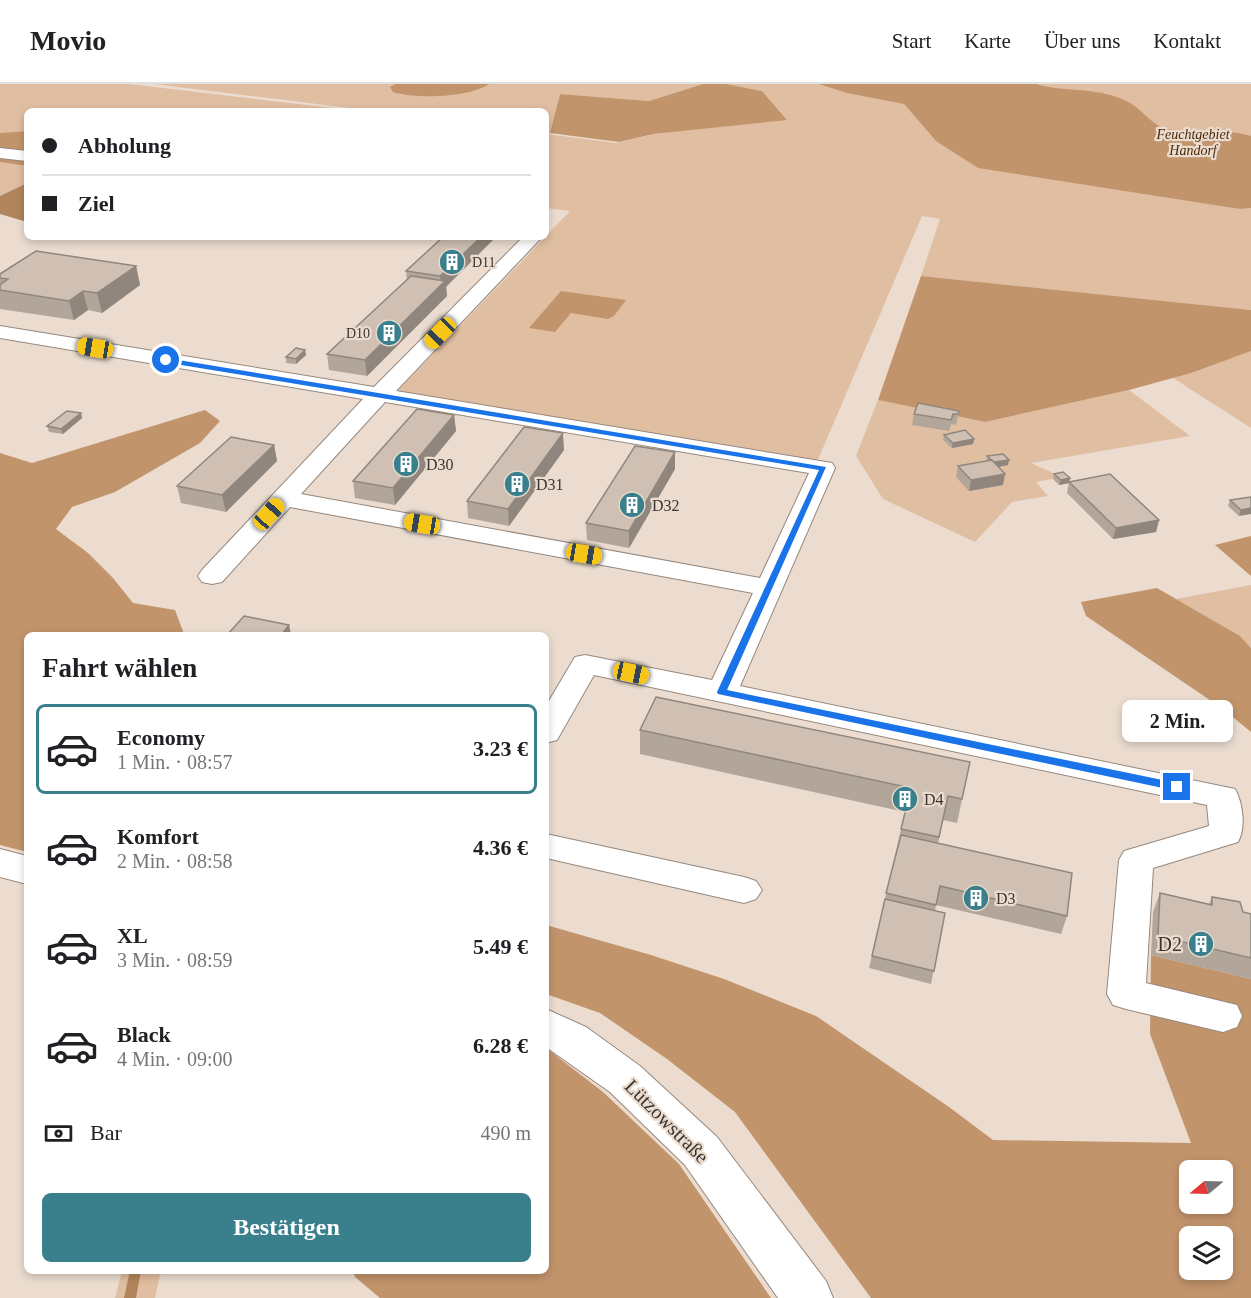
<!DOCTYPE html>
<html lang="de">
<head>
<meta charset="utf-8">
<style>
  :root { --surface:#fff; --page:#f2f2f2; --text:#202124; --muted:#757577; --line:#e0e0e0; --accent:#3a7f8c }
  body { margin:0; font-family:"Times New Roman",serif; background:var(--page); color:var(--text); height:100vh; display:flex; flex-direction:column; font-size:22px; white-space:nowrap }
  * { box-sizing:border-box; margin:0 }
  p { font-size:20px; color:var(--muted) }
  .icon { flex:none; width:33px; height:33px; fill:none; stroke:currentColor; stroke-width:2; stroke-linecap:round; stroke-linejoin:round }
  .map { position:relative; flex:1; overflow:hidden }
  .panel { position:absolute; left:24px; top:548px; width:525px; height:642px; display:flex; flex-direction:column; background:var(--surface); border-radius:9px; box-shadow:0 3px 9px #0003 }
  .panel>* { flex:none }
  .hud { position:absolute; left:24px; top:24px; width:525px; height:132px; border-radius:9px; box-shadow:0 3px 9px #0003; display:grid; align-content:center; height:132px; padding:0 18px; background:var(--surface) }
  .needle { width:39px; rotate:251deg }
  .controls { position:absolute; left:1179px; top:1076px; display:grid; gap:12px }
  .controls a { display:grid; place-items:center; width:54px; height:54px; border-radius:9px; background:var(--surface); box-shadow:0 3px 9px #0003; font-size:30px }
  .end { position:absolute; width:27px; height:27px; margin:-14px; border:8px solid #1a73e8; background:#fff; box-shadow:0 0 0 3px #fff }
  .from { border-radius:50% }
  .bubble { position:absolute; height:42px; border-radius:9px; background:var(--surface); box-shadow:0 3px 9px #0003; font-size:20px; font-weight:600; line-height:42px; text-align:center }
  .car { position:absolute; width:18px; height:36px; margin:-18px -9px; border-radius:8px; box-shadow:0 0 4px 2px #0007; background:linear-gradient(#f5c518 24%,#345 0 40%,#f5c518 0 76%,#345 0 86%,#f5c518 0) }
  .hud b { display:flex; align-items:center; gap:21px; height:57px; font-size:22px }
  .hud b+b { border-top:2px solid var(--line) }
  .hud i { width:15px; height:15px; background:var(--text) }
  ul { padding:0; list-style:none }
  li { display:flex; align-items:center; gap:18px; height:90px; margin:0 12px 9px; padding:0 6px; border:3px solid transparent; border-radius:9px }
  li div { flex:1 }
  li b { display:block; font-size:22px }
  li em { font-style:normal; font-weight:600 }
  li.selected { border-color:var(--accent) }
  li>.icon { width:54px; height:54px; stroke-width:1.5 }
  h2 { padding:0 18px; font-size:27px; line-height:72px }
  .pay { display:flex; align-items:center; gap:15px; height:66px; padding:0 18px; font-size:22px }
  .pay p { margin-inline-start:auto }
  .primary-button { display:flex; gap:12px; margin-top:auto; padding:12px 18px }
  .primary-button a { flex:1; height:69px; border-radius:9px; background:var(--accent); color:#fff; font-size:24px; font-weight:600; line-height:69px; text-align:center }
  header { display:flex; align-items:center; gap:36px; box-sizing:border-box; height:84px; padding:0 30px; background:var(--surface); border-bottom:2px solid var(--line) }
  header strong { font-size:28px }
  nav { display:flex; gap:33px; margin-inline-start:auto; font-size:21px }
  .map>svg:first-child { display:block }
  .green { fill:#e0bea1 }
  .forest { fill:#c2946c; fill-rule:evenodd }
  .water { fill:#b1845c }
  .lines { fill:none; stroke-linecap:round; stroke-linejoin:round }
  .stream { fill:#b1845c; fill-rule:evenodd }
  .minor-casing { stroke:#96887d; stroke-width:2 }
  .tertiary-casing { stroke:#96887d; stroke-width:2 }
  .minor { fill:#fff; fill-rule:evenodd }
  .tertiary { fill:#fff; fill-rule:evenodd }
  .wall { fill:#b2a59a }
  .shaded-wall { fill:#91867d }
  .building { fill:#cfc0b3; stroke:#91867d; stroke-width:1.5 }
  .route { fill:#1a73e8 }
  .labels { text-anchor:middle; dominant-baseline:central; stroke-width:4.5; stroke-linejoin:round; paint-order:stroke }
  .far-park-label { font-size:14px; font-style:italic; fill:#482908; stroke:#ebdccf }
  .far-poi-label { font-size:14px; fill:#3b3530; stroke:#ebdccf; text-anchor:start }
  .poi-label { font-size:16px; fill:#3b3530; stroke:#ebdccf; text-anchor:start }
  .near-poi-label { font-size:20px; fill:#3b3530; stroke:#ebdccf; text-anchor:end }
  .near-street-label { font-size:20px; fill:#3b3530; stroke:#ebdccf }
</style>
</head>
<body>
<header>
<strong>Movio</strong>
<nav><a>Start</a><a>Karte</a><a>Über uns</a><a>Kontakt</a></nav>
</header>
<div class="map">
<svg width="1251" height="1214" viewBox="0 0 1251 1214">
  <rect width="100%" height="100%" fill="#ebdccf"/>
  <path class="green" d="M0,0H129L357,27H27V47L0,49Z
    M153,0H703L649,17L560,10L550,49L546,48V27H374Z
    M726,0H887L936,57L897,0H1251V118L1219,121L1240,125L1251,124V226L921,192L940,135L922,132L817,378L396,309L570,127L546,124V50L616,59L653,50L786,35L762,7Z
    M0,78L27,82V99L0,112Z
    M1251,267V344L1173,294Z
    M1129,306L1190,352L1031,379L1062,393L1036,398L1048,412L1012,418L975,458L883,415L856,372L878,316L985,338Z
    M1251,501V564L1240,552L1176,515Z
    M122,1187H161L155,1214H115Z"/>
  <path class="forest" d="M395,0H489C469,14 415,15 393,8L390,3Z
    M703,0H726L762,7L787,36L653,50L619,58L550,49L560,10L649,17Z
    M819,0H1036C1067,9 1101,2 1130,19C1144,27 1152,42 1168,45C1196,49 1223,44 1251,52V124L1240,125L978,84L936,57L904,20L847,9Z
    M27,47V82L0,78V49Z
    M921,192L1251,226V267L1191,289L1129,306L985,338L878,316Z
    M561,207L626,216L614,232L608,235L571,229L555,248L529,244Z
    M205,326L220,337L200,359L115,408L72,423L56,445L88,469L113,494L133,519L175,526L184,550H27V768L0,761V369L32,379Z
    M1251,452V492L1215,461Z
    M1157,504L1240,552L1251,564V648L1223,625L1086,532L1081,518Z
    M546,841L651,871L724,895L816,932L949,1023L993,1056L1191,1059L1150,950L1151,871L1251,895V1214H871L735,1028L667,975L600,929L546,910ZM1190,1086H1222V1119H1190ZM1190,1152H1222V1185H1190Z
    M546,964L603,1008L679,1080L771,1214H380L355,1193L353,1187L546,1186Z"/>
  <path class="water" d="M27,99V138L0,130V112Z"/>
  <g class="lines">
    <path class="stream" d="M130,1186H141L136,1214H124Z"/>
    <g class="minor-casing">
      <path id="minor" d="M0,64L27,67V77L0,74Z
        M523,153H542L396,307L832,379L835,384L740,602L1235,705C1243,719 1246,744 1238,758L1153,784L1146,899L1237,921L1242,932L1237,943L1223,948L1126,925L1113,921L1107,910L1119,776L1124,767L1209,742L1207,721L594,591L557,656L546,659V622L575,573L585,571L712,596L753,509L290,423L222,498L212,500L202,498L198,492L202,486L363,315L0,254V242L374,303ZM385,318L809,389L760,494L301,410Z
        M546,750L744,793L756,797L762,806L756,815L744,819L546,774Z"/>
    </g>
    <g class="tertiary-casing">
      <path id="tertiary" d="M0,765L27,772V800L0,793Z
        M546,925L586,943L640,982L717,1053L826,1197L833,1214H778L685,1081L610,1008L546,963Z"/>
    </g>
    <use href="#minor" class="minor"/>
    <use href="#tertiary" class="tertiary"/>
  </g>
  <path class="wall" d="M443,153L447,212L367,292L329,286L327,270L407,196L406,187Z
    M136,182L140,201L102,229L88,226L74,236L0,225V190Z
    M305,266L306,271L296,280L286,279V273Z
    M959,327L956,341L951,340L949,347L912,341L914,330Z
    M81,329L82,334L63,350L49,348L47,342Z
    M454,331L456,347L395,421L355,414L353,397Z
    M944,351L974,355L973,360L952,364L943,356Z
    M274,361L277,377L226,428L181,419L177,402Z
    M564,366L509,442L468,434L467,417Z
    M987,372L1008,381L998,383L1003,401L969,407L956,393L958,382L986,377Z
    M675,385L629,464L587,456L586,439Z
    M1054,390L1070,394L1069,399L1059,401L1053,395Z
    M1069,398L1159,436L1156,448L1113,455L1067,409Z
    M1251,413L1239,432L1228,422L1230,416Z
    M640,646L970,678L957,739L943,736L938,759L1067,832L1061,850L936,821L935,827L945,829L931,900L869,884L905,728L640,670Z
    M1160,809L1209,820L1212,813L1243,828L1251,830V895L1151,871L1153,828Z"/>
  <path class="shaded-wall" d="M481,153H496L446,203L447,212L367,292L365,276L441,201L440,192Z
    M136,182L140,201L102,229L97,209Z
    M83,207L88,226L74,236L69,217Z
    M305,266L306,271L296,280V275Z
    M81,329L82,334L63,350L61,345Z
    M454,331L456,347L395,421L393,404Z
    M563,349L564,366L509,442L508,425Z
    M974,355L973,360L952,364L953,359Z
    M274,361L277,377L226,428L222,411Z
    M675,368V385L629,464V447Z
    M1009,376L1008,381L992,384L993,378Z
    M1005,390L1003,401L969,407L971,396Z
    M1070,394L1069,399L1059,401L1061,396Z
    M1251,424V430L1239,432L1241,426Z
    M1159,436L1156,448L1113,455L1116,444Z
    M289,541L291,550H282Z"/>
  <path class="building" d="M443,153H481L440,192L406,187Z
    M36,167L136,182L97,209L83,207L69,217L0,206V201L8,195L0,194V190Z
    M411,192L445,197L365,276L327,270Z
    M296,264L305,266L296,275L286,273Z
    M918,319L959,327L958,330H953L951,336L914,330Z
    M417,325L454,331L393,404L353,397Z
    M67,327L81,329L61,345L47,342Z
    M524,343L563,349L508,425L467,417Z
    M965,346L974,355L953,359L944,351Z
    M231,353L274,361L222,411L177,402Z
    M635,362L675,368L629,447L586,439Z
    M1003,370L1009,376L994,378L987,372Z
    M992,376L1005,390L971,396L958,382Z
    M1063,388L1070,394L1061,396L1054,390Z
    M1110,390L1159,436L1116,444L1069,398Z
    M1251,413V424L1241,426L1230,416Z
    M244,532L289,541L282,550H228Z
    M656,613L970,678L962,715L948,712L939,753L901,745L911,704L640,646Z
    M901,751L1072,789L1067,832L940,802L936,821L886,809Z
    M1160,809L1212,821V813L1240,818L1243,828L1251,830V874L1158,852Z
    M885,815L945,829L934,887L872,872Z"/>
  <path class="route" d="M166,274L826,383L727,606L1177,699L1182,703L1177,707L718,610L717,608L819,386L163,278Z"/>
  <defs>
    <g id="building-disc" transform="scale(1.35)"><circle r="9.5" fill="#3a7f8c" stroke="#ebdccf"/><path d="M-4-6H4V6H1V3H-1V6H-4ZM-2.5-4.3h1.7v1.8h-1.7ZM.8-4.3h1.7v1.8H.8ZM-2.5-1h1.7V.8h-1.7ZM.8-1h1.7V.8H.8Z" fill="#fff"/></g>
  </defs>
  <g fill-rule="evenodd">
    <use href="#building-disc" x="452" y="178"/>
    <use href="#building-disc" x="389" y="249"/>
    <use href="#building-disc" x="406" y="380"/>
    <use href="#building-disc" x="517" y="400"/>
    <use href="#building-disc" x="632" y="421"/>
    <use href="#building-disc" x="905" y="715"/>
    <use href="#building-disc" x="976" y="814"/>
    <use href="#building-disc" x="1201" y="860"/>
  </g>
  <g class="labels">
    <g class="far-park-label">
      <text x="1193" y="50">Feuchtgebiet<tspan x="1193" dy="16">Handorf</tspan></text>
    </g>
    <g class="far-poi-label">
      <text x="472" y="178">D11</text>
      <text x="370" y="249" text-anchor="end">D10</text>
    </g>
    <g class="poi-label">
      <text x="426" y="380">D30</text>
      <text x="536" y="400">D31</text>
      <text x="652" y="421">D32</text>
      <text x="924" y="715">D4</text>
      <text x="996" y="814">D3</text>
    </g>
    <g class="near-poi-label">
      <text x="1182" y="860">D2</text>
    </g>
    <g class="near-street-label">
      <text transform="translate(667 1037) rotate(45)">Lützowstraße</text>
    </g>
  </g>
</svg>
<div class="controls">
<a><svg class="needle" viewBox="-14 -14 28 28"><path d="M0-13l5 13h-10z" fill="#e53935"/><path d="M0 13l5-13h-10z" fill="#757577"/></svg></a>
<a><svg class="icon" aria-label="layers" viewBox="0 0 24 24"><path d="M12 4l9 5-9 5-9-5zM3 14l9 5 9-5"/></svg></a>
</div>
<i class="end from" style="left:166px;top:276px"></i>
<i class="end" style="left:1177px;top:703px"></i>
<div class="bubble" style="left:1122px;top:616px;width:111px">2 Min.</div>
<i class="car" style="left:440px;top:249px;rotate:224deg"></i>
<i class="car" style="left:95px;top:264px;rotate:279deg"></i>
<i class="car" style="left:269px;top:430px;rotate:42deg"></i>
<i class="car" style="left:422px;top:440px;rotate:280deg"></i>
<i class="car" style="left:584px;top:470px;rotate:100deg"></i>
<i class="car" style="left:631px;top:589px;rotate:102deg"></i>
<div class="hud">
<b><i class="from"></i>Abholung</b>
<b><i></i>Ziel</b>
</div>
<section class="panel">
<h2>Fahrt wählen</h2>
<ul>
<li class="selected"><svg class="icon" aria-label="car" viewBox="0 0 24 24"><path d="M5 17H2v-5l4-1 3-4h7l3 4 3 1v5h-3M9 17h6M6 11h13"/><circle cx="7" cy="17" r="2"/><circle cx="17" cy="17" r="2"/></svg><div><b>Economy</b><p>1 Min. · 08:57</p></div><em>3.23 €</em></li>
<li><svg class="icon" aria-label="car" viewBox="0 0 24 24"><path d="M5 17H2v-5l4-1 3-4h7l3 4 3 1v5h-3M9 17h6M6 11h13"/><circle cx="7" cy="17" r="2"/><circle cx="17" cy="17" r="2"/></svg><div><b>Komfort</b><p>2 Min. · 08:58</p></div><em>4.36 €</em></li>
<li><svg class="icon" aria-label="car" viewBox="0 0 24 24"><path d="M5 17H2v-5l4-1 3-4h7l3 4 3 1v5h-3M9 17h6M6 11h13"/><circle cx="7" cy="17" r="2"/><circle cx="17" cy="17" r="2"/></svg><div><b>XL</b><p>3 Min. · 08:59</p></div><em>5.49 €</em></li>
<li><svg class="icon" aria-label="car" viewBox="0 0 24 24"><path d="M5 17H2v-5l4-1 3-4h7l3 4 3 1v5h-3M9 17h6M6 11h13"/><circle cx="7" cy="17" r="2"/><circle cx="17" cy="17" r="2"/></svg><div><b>Black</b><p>4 Min. · 09:00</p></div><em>6.28 €</em></li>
</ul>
<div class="pay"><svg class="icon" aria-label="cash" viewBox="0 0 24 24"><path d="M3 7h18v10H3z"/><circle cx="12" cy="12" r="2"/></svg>Bar<p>490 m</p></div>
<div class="primary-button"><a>Bestätigen</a></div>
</section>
</div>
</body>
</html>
